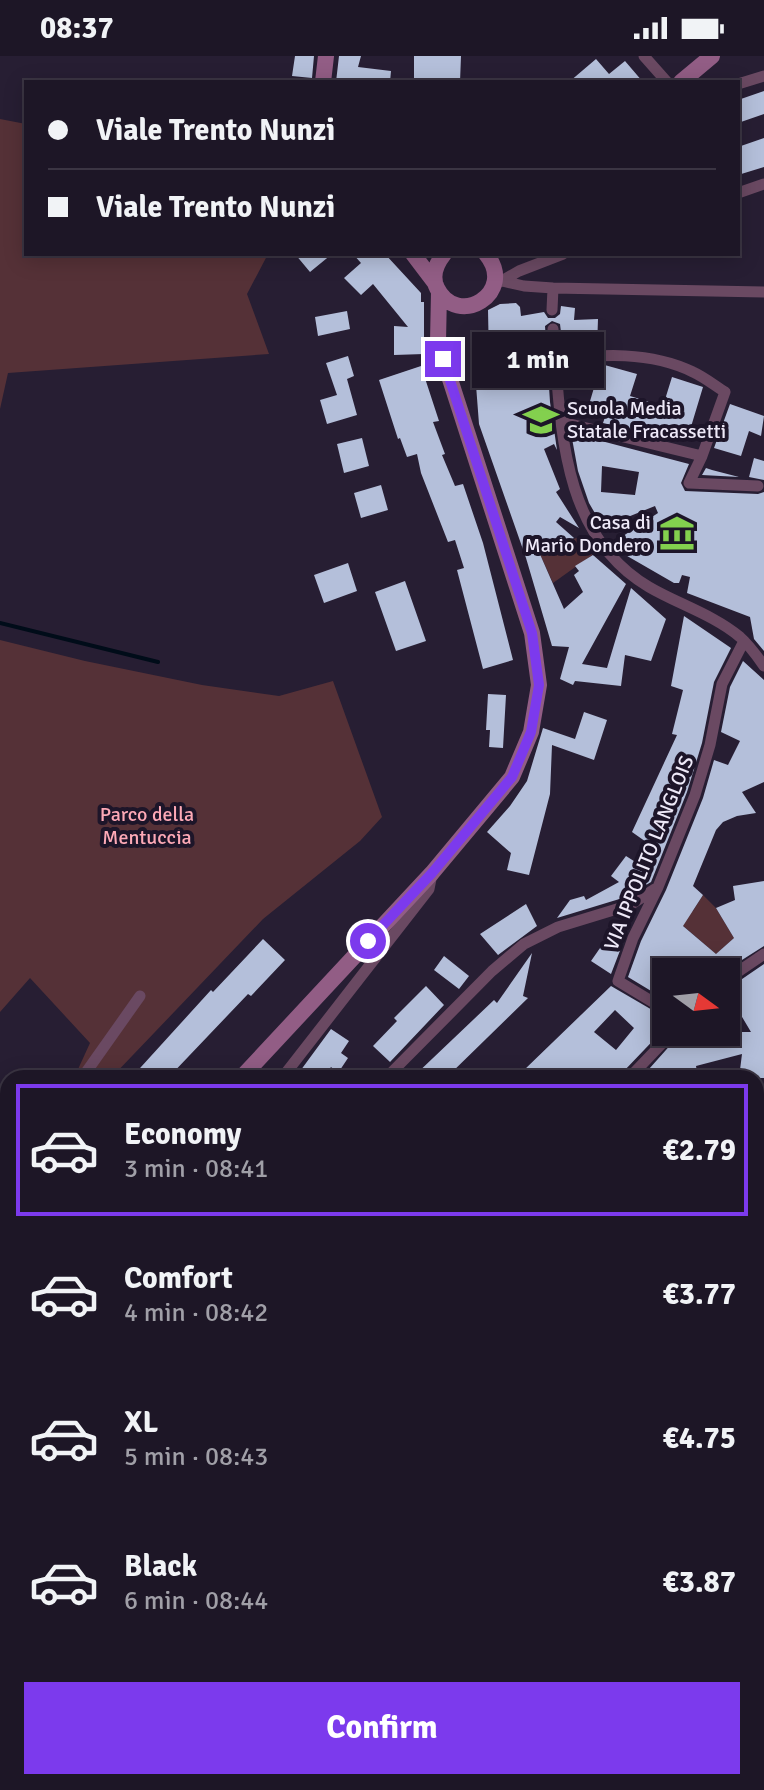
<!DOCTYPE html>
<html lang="en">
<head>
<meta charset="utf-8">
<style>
  :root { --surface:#1d1626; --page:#2a2332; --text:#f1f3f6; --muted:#a09fa7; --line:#3b3543; --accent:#7c3aed }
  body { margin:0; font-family:Signika,sans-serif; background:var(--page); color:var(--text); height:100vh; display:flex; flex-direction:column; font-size:30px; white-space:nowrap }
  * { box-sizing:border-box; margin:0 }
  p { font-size:26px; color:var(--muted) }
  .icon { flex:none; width:44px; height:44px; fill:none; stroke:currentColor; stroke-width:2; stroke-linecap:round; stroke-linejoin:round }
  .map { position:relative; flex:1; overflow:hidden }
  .drawer { position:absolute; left:0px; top:1014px; width:764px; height:720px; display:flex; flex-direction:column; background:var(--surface); border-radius:24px 24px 0 0; box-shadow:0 4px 20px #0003,0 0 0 2px var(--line) }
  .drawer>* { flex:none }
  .guide { position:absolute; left:24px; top:24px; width:716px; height:176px; border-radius:0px; box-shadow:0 4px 20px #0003,0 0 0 2px var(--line); display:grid; align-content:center; height:176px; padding:0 24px; background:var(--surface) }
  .needle { width:52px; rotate:105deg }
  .controls { position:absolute; left:652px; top:902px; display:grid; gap:16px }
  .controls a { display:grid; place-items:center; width:88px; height:88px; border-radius:0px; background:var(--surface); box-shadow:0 4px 20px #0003,0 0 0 2px var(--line); font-size:40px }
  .end { position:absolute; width:36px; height:36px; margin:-18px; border:10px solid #7c3aed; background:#fff; box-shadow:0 0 0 4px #fff }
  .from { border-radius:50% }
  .bubble { position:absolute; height:56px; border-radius:0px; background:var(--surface); box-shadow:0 4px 20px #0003,0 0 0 2px var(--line); font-size:26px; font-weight:700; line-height:56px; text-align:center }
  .guide b { display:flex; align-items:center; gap:28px; height:76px; font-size:30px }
  .guide b+b { border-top:2px solid var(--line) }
  .guide i { width:20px; height:20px; background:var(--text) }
  ul { padding:14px 0 0; list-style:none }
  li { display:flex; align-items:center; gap:24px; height:132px; margin:0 16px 12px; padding:0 8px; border:4px solid transparent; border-radius:0px }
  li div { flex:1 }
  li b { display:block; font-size:30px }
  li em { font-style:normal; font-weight:700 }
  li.active { border-color:var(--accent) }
  li>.icon { width:72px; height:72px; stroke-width:1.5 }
  .cta { display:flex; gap:16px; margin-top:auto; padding:16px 24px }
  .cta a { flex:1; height:92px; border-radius:0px; background:var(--accent); color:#fff; font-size:32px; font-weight:700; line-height:92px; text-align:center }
  .status { display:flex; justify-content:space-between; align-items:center; height:56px; padding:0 40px; background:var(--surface); direction:ltr }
  .status svg { height:22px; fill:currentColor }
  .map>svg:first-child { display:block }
  .green { fill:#553137 }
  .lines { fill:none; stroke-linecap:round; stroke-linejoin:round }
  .stream { stroke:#000c19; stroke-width:4 }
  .building { fill:#b4bfda; fill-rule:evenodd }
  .street { stroke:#6a4962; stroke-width:11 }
  .secondary { stroke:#925d85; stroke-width:16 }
  .route { stroke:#7c3aed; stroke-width:10 }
  .labels { text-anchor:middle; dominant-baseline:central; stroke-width:8; stroke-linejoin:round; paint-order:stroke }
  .poi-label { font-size:20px; fill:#eee9f8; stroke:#1d1529; text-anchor:start }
  .park-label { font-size:20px; fill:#fda9b6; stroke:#1d1529 }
  .street-label { font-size:20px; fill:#eee9f8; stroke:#1d1529 }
</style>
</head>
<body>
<div class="status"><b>08:37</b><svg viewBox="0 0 49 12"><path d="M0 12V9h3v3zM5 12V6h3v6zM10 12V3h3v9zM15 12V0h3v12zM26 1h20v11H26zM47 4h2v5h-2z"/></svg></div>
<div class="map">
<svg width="764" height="1734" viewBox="0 0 764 1734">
  <rect width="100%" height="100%" fill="#271e33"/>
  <path class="green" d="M0,63L26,68V198H268L247,238L269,298L8,317L0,353Z
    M579,481L595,497L553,527L539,496Z
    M0,584L85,605L202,629L279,640L333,625L382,761L360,785L263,863L111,1022H74L90,987L30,922L0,956Z
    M703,839L716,852L734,882L716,898L674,862L693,855Z
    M437,1726H609L608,1734H436Z"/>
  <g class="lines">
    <path class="stream" d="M0,567L158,606"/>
  </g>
  <path class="building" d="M295,0H314L312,22L292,20Z
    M339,0H361L358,11L391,15L390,26H336Z
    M414,0H461L460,26H414Z
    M596,3L609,18L625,5L643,26H569Z
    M764,35V58L738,67V44Z
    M764,82V111L738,119V91Z
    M295,198H332L310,216Z
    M353,198H385L421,237V246H424V298L394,299V270L408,271L373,228L361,239L344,222L361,207Z
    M516,247L520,251L521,260L544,256L548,262H555L560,258L561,250L575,252L574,264L598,263L597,292L563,293L560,268L552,265L545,270L550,346L557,394L554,388L544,393L560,433L556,436L579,472L560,461L556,466L574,482L539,496L564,553L583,536L574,519L579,515L575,510L593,499L626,528L582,608L607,612L631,532L666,563L651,605L625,599L621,630L575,625L573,629L560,623L569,591L552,590L526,502L479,368L475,316L489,305L488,254L500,248ZM523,302L526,326L501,327V305Z
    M347,255L350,273L318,280L315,261Z
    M348,300L354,320L347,323L357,359L327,368L320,344L337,339L326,307Z
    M601,308L637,318L630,340L663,350L672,321L703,331L687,384L638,369L636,375L603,367L606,358L588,352Z
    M421,310L439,365L433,366L445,398L442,399L455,430L463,428L483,487L513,604L483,613L457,514L464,512L455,484L448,486L421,417L417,398L407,401L400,382L398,383L379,324Z
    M730,348L764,360L761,380L749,375L741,400L714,392Z
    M571,377L689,408L681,427L685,435L758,438L764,436V595L754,583L750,561L687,537L690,521L682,519L679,527H674L622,497L614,486L658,457L655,450L603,471L589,447L578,415ZM602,410L639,416L635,439L601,436Z
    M362,382L369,410L344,417L337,388Z
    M754,402L764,405V424L749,421Z
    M706,412L712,414L739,421L702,419Z
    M381,429L388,454L361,462L354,437Z
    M348,507L357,535L324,547L314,519Z
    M405,525L426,585L396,595L375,536Z
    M684,560L731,592L714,626L702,687L687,736L651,826L626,841L557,862L570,844L584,840L586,844L619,826L611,820L626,800L637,807L649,788L632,776L677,679L672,678L683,634L671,630Z
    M743,605L764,624V726L742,736L756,757L737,760L723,766L716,774L693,830L703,839L683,870L716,898L734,882L716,852L735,844L733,830L764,825V890L723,916H666V944L628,921L641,885L666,834L703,742L714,704L728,709L740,685L721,676L730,631Z
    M488,638L506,639L503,692L489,691L490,674H486Z
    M584,656L607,664L594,704L552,689L550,738L529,819L507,814L511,797L487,776L510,750L527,725L543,672L575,683Z
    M526,848L537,870L498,899L480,878Z
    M607,882L621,892L611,918L591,905Z
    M263,883L285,904L251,940L248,938L168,1022H131L211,934L213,936Z
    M532,897L523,940L528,942L446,1022H412L494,944L497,947Z
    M444,900L469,920L459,933L434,914Z
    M764,908V1022H739L742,998L696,1010L698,1022H641L682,976H751L726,934Z
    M426,930L444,949L390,1006L373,990L397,965L394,962Z
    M611,930L666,962V971L623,1016L621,1022H563L555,1014L548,1022H526L523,1015ZM615,954L634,972L616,994L594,976Z
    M331,973L349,985L341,997L348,1002L338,1017L331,1011L323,1022H295Z"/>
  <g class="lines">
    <path class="street" d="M644,0L667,26
      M738,28L764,20
      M738,137L764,128
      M502,225L524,230L553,232L764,236
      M498,227L519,215L563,198
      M552,254L553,232
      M553,273C561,366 559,478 649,531C678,548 714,559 740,581C749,589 757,600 764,610
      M556,304C601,298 650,295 693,316C704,321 714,329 725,336L702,400L689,427L758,430
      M562,366L702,400
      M726,924L764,898
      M666,954L618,925L633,882L658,831L695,739L710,689L722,628L744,585
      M82,1022L140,940
      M282,1022L429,833L432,818
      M386,1022L492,915L524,888L558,871L630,849L655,833
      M629,1022L673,976
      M756,1069L764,1058
      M0,1128L8,1121
      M756,1554L764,1577
      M756,1633L764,1632
      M86,1726L87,1734
      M176,1726V1734
      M278,1726V1734
      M11,1734V1726
      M196,1734L197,1726
      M377,1734L378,1726
      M637,1734L638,1726"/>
    <path class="secondary" d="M323,26L326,0
      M681,26L712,0
      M413,198L435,227
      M444,198C436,208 431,220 437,232C457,273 518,237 486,198
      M241,1022L432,817L512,721L531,676L539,629L532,577L438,286L439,236
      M0,1275L8,1265"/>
  </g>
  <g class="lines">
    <path class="route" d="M368,885L432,817L512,721L531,676L539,629L532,577L443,303"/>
  </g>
  <defs>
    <g id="school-bare" transform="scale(2.76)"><path d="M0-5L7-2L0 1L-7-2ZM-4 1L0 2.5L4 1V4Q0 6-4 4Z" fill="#83d04e" stroke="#1d1529" stroke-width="2.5" paint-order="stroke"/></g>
    <g id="museum-bare" transform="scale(2.76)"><path d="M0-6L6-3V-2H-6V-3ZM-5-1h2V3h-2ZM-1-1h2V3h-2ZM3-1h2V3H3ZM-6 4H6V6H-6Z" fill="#83d04e" stroke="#1d1529" stroke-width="2.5" paint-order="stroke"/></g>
  </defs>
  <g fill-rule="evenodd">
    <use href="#school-bare" x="541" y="364"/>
    <use href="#museum-bare" x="677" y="477"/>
  </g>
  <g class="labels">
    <g class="poi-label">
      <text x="567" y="352">Scuola Media<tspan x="567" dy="23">Statale Fracassetti</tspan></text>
      <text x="651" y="466" text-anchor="end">Casa di<tspan x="651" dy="23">Mario Dondero</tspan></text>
    </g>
    <g class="park-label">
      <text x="147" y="758">Parco della<tspan x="147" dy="23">Mentuccia</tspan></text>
    </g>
    <g class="street-label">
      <text transform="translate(649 797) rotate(-68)">VIA IPPOLITO LANGLOIS</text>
    </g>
  </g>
</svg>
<div class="controls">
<a><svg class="needle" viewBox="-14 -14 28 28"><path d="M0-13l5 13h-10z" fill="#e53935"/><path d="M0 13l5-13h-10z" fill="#a09fa7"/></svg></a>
</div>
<i class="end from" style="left:368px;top:885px"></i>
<i class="end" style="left:443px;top:303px"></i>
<div class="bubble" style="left:472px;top:276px;width:132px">1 min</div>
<div class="guide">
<b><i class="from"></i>Viale Trento Nunzi</b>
<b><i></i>Viale Trento Nunzi</b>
</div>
<section class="drawer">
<ul>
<li class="active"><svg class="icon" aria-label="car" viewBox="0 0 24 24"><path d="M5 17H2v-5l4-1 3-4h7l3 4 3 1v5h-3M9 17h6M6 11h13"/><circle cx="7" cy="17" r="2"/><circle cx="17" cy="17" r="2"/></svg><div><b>Economy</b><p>3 min · 08:41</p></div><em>€2.79</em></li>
<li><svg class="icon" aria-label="car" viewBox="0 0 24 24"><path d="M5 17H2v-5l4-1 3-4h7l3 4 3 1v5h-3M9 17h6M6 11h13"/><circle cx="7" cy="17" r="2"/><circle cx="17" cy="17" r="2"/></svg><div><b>Comfort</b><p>4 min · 08:42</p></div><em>€3.77</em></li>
<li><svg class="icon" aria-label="car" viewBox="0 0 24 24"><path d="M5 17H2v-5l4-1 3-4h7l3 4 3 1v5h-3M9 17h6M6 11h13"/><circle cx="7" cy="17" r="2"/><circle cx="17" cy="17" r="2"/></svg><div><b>XL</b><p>5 min · 08:43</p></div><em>€4.75</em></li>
<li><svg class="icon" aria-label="car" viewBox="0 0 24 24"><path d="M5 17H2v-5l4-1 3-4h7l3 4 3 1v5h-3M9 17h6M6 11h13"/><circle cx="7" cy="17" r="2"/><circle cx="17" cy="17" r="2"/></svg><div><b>Black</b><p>6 min · 08:44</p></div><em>€3.87</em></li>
</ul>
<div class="cta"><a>Confirm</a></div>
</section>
</div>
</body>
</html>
